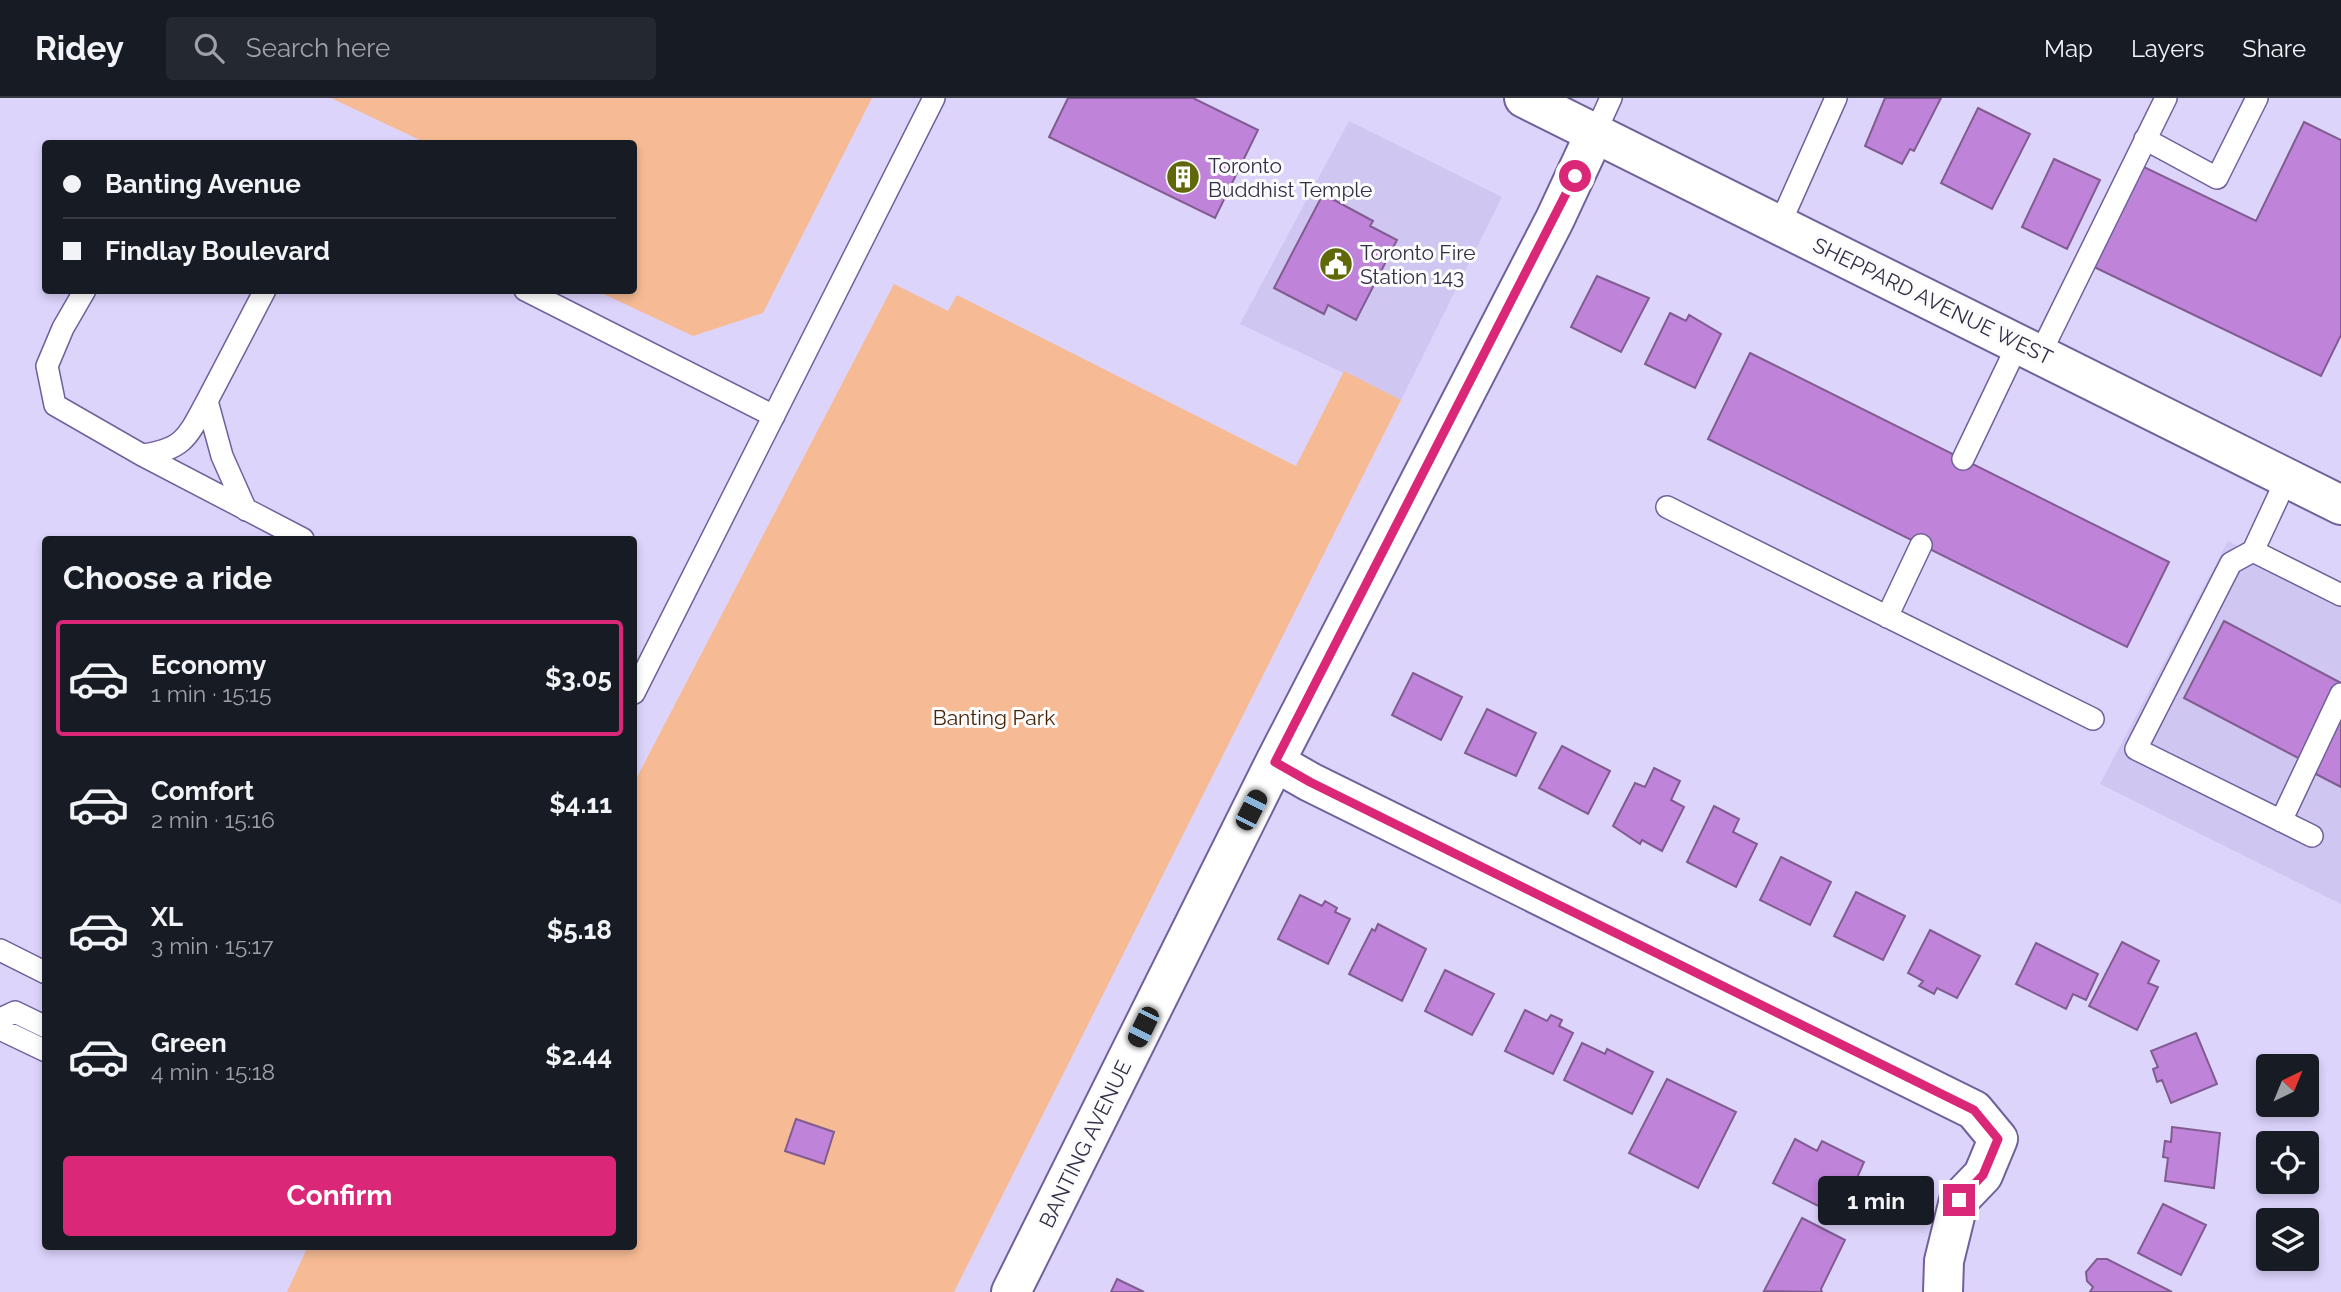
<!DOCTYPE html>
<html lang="en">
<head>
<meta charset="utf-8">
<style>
  :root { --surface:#171b24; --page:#242831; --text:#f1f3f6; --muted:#9ea1a6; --line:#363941; --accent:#db2777 }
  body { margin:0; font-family:Raleway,sans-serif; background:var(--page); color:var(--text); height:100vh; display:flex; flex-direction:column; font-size:26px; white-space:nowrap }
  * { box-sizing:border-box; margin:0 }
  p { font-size:23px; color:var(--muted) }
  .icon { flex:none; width:38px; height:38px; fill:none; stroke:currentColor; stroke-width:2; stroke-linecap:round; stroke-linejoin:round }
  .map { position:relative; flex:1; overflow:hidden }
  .details { position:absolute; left:42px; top:438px; width:595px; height:714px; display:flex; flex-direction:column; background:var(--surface); border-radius:7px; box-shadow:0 4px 10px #0003 }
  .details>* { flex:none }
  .top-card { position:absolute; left:42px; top:42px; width:595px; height:154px; border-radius:7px; box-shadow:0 4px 10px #0003; display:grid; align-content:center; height:154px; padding:0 21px; background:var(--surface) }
  .needle { width:46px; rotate:43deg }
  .controls { position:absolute; left:2256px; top:956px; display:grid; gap:14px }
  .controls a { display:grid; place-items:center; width:63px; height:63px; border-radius:7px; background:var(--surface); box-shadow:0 4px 10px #0003; font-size:35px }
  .end { position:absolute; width:32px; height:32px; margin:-16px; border:9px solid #db2777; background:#fff; box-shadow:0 0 0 4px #fff }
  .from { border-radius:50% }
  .bubble { position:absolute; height:49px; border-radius:7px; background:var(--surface); box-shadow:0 4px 10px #0003; font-size:23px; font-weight:700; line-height:49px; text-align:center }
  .car { position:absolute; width:21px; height:42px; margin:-21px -10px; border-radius:9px; box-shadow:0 0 5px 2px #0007; background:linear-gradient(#222 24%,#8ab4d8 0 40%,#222 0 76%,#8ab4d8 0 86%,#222 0) }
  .top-card b { display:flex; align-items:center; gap:24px; height:66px; font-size:26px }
  .top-card b+b { border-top:2px solid var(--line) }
  .top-card i { width:18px; height:18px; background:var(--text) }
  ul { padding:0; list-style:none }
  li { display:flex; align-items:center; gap:21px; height:116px; margin:0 14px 10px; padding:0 7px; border:4px solid transparent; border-radius:7px }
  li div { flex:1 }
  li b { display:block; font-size:26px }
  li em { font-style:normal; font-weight:700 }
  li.current { border-color:var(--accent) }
  li>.icon { width:63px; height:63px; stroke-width:1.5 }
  h2 { padding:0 21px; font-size:32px; line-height:84px }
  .button { display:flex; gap:14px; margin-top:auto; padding:14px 21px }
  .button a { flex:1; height:80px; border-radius:7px; background:var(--accent); color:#fff; font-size:28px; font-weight:700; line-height:80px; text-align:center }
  header { display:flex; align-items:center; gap:42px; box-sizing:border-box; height:98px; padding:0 35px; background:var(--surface); border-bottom:2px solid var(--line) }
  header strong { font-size:33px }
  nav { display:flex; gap:38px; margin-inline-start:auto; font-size:24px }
  .search { width:490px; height:63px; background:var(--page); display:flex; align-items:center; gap:18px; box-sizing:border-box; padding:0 24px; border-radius:7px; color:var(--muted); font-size:26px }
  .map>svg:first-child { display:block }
  .built { fill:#d0c6f2 }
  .green { fill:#f6bb94 }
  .building { fill:#bf83da; stroke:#815c91; stroke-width:2 }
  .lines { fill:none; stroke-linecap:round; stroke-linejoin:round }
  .lane-casing { stroke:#70619c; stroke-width:24 }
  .street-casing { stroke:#70619c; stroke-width:42 }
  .secondary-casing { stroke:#70619c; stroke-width:42 }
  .lane { stroke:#fff; stroke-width:21 }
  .street { stroke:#fff; stroke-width:38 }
  .secondary { stroke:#fff; stroke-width:38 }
  .route { stroke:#db2777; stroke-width:9 }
  .labels { text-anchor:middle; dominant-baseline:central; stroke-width:6; stroke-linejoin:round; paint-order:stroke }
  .poi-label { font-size:21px; fill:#342e48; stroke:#fcfcfc; text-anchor:start }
  .street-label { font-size:21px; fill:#342e48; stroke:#fcfcfc }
  .park-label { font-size:21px; fill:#492508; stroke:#fcfcfc }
</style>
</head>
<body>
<header>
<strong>Ridey</strong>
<div class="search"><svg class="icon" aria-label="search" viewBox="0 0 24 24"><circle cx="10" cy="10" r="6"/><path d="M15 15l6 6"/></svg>Search here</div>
<nav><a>Map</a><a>Layers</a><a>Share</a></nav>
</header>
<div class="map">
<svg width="2341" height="1194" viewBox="0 0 2341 1194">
  <rect width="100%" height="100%" fill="#ddd4fc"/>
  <path class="built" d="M1349,23L1502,99L1401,302L1240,226Z
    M2228,443L2341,500V806L2100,686Z"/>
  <path class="green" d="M331,0H872L763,215L693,238L597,193L634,192V46L426,45Z
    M894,186L948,213L957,197L1296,368L1344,273L1401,302L954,1194H287L308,1148H634V685Z"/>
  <path class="building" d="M1068,0H1193L1258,32L1215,120L1049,39Z
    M1885,0H1941L1914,53L1910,51L1902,66L1865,48Z
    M1978,10L2030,36L1992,111L1941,85Z
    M2304,24L2341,42V237L2321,278L2094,169L2142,68L2256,123Z
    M2054,61L2100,82L2067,151L2022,129Z
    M1323,96L1373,123L1370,128L1397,142L1356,222L1328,207L1324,216L1274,190Z
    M1597,178L1649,200L1621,254L1571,229Z
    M1670,215L1686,223L1689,217L1721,236L1695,290L1645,266Z
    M1750,255L2169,464L2127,549L1708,341Z
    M2224,523L2341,585L2302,662L2184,600Z
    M1413,575L1462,599L1441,642L1392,617Z
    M1487,611L1536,635L1516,678L1465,655Z
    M2341,616V689L2312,674Z
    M1562,648L1610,673L1588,716L1539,690Z
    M1654,670L1680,683L1671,702L1684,709L1662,753L1642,742L1640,746L1613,728L1635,685L1645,689Z
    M1714,708L1739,721L1733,734L1757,746L1736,789L1687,764Z
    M1781,759L1831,784L1810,827L1760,802Z
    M1856,794L1905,818L1883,862L1834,838Z
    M1300,797L1322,808L1325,803L1337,810L1335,814L1350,821L1328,866L1278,841Z
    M1378,826L1426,851L1402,903L1349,876L1372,831L1375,833Z
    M1930,832L1980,858L1957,900L1937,890L1934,896L1919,888L1923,883L1908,875Z
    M2122,844L2159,863L2148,885L2158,889L2137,932L2089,908Z
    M2036,845L2098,876L2086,902L2073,896L2066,911L2016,886Z
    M1445,872L1494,896L1472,937L1425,913Z
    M1525,912L1547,923L1551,917L1562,922L1559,928L1573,935L1553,976L1505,953Z
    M2196,935L2217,986L2171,1005L2162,982L2157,984L2153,971L2158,969L2151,953Z
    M1582,945L1605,956L1607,951L1653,974L1632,1016L1564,982Z
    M1667,981L1736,1014L1698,1090L1629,1055Z
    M796,1021L834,1034L824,1066L785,1053Z
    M2172,1029L2220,1035L2214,1090L2165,1083L2168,1060L2163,1059L2165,1043L2171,1044Z
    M1795,1041L1817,1053L1822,1043L1864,1064L1840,1119L1773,1085Z
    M2163,1106L2206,1127L2181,1177L2138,1155Z
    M1802,1120L1845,1142L1821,1191L1822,1194L1764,1193Z
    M2097,1161H2107L2172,1194H2090L2093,1189L2087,1183L2086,1174Z
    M1117,1181L1144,1194H1111Z"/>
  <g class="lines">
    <g class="lane-casing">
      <path id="lane" d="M1595,35L1611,0
        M2145,41L2217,80L2257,0
        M1779,128L1836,0
        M85,192L63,230L47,268L55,307L142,357L303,441
        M525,192L774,318
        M2040,256L2166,0
        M142,357C184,352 188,338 207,303
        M1963,361L2018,246
        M2287,380L2253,453L2341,497
        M1667,409L2093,621
        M246,412L222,358L207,303L265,192
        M2253,453L2231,465L2136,651L2312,738
        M1887,519L1921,447
        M634,595L934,0
        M2281,723L2341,596
        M0,852L46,875
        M0,921L15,914L46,929
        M0,931L46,953"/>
    </g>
    <g class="street-casing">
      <path id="street" d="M1275,664L1310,684L1974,1012L1998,1041L1983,1077L1959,1102L1944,1163L1943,1194
        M1011,1194L1275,664L1555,121L1595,35"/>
    </g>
    <g class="secondary-casing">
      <path id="secondary" d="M1524,0L2341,407"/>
    </g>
    <use href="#lane" class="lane"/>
    <use href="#street" class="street"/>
    <use href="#secondary" class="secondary"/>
  </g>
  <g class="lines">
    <path class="route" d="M1575,78L1275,664L1310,684L1974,1012L1998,1041L1983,1077L1959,1102"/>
  </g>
  <defs>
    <g id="building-disc" transform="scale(1.75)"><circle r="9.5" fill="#60680a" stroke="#fcfcfc"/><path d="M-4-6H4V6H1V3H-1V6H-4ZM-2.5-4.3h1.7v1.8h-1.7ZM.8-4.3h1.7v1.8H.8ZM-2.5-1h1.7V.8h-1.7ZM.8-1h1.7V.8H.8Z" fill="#fff"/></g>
    <g id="civic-disc" transform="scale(1.75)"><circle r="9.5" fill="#60680a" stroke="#fcfcfc"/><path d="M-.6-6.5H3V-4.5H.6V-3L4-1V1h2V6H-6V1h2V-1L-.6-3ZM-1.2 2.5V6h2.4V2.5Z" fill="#fff"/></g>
  </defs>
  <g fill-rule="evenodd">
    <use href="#building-disc" x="1183" y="79"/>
    <use href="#civic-disc" x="1336" y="166"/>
  </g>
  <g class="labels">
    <g class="poi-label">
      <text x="1208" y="67">Toronto<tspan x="1208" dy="24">Buddhist Temple</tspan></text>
      <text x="1360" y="154">Toronto Fire<tspan x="1360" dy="24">Station 143</tspan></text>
    </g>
    <g class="street-label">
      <text transform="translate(1933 203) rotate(26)">SHEPPARD AVENUE WEST</text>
      <text transform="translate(1085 1046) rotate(-64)">BANTING AVENUE</text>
    </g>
    <g class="park-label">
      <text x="994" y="619">Banting Park</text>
    </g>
  </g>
</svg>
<div class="controls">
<a><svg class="needle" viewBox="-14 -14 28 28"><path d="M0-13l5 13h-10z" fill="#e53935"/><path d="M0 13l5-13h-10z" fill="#9ea1a6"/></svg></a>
<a><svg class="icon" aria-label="locate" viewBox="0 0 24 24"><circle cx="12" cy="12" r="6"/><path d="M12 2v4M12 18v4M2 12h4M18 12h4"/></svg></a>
<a><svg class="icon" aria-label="layers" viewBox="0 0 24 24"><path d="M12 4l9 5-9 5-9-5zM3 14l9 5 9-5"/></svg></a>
</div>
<i class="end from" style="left:1575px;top:78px"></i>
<i class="end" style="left:1959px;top:1102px"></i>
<div class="bubble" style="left:1818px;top:1078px;width:116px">1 min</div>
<i class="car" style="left:1251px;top:712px;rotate:27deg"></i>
<i class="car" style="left:1143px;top:929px;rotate:206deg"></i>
<div class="top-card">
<b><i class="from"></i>Banting Avenue</b>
<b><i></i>Findlay Boulevard</b>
</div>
<section class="details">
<h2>Choose a ride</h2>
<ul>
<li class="current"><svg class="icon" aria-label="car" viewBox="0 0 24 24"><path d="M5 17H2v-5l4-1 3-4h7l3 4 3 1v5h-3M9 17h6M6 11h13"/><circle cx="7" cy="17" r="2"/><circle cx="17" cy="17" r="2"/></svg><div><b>Economy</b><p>1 min · 15:15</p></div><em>$3.05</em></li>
<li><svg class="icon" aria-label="car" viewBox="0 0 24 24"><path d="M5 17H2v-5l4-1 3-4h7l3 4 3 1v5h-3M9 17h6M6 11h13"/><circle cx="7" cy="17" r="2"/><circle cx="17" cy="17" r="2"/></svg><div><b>Comfort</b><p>2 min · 15:16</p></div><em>$4.11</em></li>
<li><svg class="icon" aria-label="car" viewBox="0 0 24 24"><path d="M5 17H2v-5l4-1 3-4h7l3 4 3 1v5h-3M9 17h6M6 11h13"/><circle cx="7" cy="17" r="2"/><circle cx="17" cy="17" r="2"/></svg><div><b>XL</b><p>3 min · 15:17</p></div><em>$5.18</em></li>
<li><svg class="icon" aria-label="car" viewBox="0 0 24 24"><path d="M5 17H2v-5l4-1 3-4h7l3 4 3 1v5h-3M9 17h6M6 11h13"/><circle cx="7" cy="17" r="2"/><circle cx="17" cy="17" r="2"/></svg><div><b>Green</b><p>4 min · 15:18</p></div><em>$2.44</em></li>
</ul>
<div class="button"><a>Confirm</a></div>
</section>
</div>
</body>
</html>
